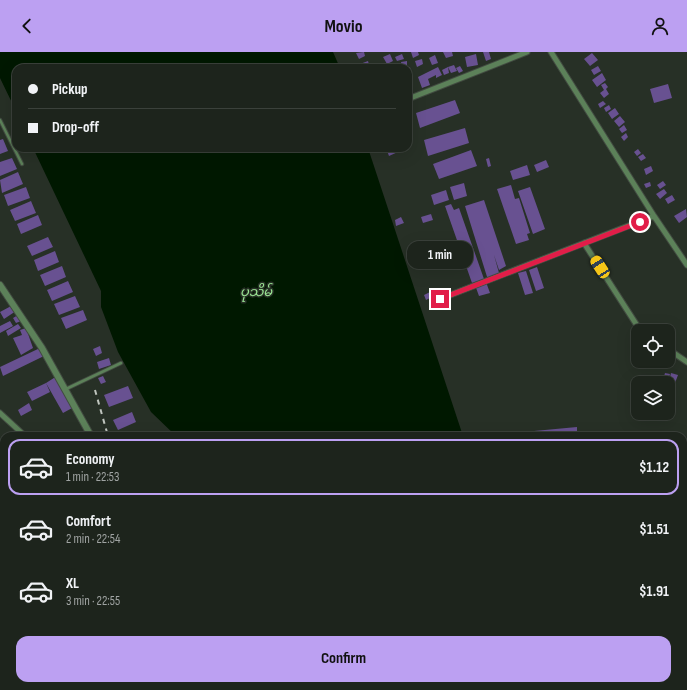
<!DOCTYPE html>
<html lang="en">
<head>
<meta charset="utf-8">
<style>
  :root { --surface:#1d241c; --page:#2a3029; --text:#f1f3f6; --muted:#a0a4a3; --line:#3b413b; --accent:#bca0f2 }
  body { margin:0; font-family:"Sofia Sans Condensed","Noto Sans Myanmar",sans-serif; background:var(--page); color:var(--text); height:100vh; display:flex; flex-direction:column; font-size:15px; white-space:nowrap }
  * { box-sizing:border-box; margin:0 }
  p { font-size:13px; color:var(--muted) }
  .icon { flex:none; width:22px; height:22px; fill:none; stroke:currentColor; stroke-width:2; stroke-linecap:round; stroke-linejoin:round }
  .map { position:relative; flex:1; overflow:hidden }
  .drawer { position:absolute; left:0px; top:380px; width:687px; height:258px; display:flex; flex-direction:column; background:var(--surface); border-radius:12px 12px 0 0; box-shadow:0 4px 16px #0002,0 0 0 1px var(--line) }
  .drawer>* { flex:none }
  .guide { position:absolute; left:12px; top:12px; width:400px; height:88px; border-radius:12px; box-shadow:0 4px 16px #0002,0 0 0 1px var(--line); display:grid; align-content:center; height:88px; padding:0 16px; background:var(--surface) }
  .fabs { position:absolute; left:631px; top:272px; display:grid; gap:8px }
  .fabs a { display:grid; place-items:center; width:44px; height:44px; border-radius:8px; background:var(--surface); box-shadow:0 4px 16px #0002,0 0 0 1px var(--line); font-size:20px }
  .end { position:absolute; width:18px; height:18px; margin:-9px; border:5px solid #e11d48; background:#fff; box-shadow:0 0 0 2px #fff }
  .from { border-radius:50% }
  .bubble { position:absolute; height:28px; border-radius:12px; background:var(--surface); box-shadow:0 4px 16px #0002,0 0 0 1px var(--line); font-size:13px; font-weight:700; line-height:28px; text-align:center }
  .car { position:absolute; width:12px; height:24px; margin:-12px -6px; border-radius:5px; box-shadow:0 0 3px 1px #0007; background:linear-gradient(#f5c518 24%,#345 0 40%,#f5c518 0 76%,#345 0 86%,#f5c518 0) }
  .guide b { display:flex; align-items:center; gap:14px; height:38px; font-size:15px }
  .guide b+b { border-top:1px solid var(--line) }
  .guide i { width:10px; height:10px; background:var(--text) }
  ul { padding:7px 0 0; list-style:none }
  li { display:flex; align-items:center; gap:12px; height:56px; margin:0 8px 6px; padding:0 8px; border:2px solid transparent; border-radius:12px }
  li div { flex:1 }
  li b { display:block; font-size:15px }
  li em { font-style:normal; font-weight:700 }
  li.active { border-color:var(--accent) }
  li>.icon { width:36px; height:36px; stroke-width:1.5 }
  .button { display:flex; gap:8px; margin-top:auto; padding:8px 16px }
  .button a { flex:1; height:46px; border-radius:12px; background:var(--accent); color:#111; font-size:16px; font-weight:700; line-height:46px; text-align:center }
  header { display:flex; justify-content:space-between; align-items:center; height:52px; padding:0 16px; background:var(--accent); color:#111; font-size:18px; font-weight:700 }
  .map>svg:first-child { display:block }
  .water { fill:#001800 }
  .building { fill:#685191 }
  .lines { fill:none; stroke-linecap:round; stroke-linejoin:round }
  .service-casing { stroke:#424b41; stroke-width:4.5 }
  .minor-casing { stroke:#424b41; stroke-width:7 }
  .tertiary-casing { stroke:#424b41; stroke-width:8 }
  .path { stroke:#6d756c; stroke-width:1; stroke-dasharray:4 2; stroke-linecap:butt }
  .service { stroke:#5c8159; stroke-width:2.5 }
  .minor { stroke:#5c8159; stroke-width:5 }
  .tertiary { stroke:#5c8159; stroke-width:6 }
  .rail { stroke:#bfc5be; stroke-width:2; stroke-dasharray:5 5; stroke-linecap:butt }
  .route { stroke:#e11d48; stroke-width:5 }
  .labels { text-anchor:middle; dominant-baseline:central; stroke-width:3; stroke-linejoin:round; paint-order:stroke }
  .water-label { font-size:13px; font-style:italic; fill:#9ae593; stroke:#273026 }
</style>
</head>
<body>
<header><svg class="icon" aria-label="back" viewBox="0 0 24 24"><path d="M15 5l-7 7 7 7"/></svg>Movio<svg class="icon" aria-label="person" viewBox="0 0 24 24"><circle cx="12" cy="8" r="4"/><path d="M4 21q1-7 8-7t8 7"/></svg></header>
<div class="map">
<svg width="687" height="638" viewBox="0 0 687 638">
  <rect width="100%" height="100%" fill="#273026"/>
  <path class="water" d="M0,0H333L340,16H16V59L0,26Z
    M33,96H368L463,384H176L151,360L118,300L101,255V239Z
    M290,634H557L560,638H291Z"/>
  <path class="building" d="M364,0L365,4L359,7L356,1Z
    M411,0H418L419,3L413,6Z
    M443,0H452L453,4L446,6Z
    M483,0H489L491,7L486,9Z
    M592,1L598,8L590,14L584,7Z
    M390,2L393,9L387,12L383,5Z
    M402,2L404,7L397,9L395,5Z
    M476,2L478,13L467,15L465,5Z
    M435,3L438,11L432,13L429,6Z
    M422,7L423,12L417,15L415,9Z
    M368,9L370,16H362L360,12Z
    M407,9V14L402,16L401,10Z
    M454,13L457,19L451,21L448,15Z
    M460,14L463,19L459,21L456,16Z
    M598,14L601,19L594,23L591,18Z
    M408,15H410L412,26L408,27Z
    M438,15L442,23L436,26V23L428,27L430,33L422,36L418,25Z
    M448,15L449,21L444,23L442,18Z
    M602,21L606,28L597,35L592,28Z
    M411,30L413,36L408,38V31Z
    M605,31L608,35L606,37L609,42L604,46L600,41L604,38L601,33Z
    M668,32L672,46L654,51L650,37Z
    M455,48L460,61L420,76L416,61Z
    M603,49L606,52L600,56L598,52Z
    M609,53L611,57L606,60L604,56Z
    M615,56L619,62L612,67L608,61Z
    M620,64L625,70L619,75L614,69Z
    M624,73L627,78L622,81L619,77Z
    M465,76L469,91L428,104L424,88Z
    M626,81L628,85L624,89L621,85Z
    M3,87L8,99L0,102V88Z
    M386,96H399L400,99L389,104Z
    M638,97L641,101L637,104L634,100Z
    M471,98L477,114L439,127L433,112Z
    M643,102L646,106L641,109L638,105Z
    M12,106L17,117L0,124V110Z
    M489,106L491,114L488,115L486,107Z
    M546,108L549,115L537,120L534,113Z
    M527,113L530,123L513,128L510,119Z
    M651,114L653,119L646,123L644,117Z
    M18,120L23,132L2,141L0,128Z
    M663,129L666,133L660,137L657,133Z
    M650,130L651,134L646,136L644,132Z
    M464,131L467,144L454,148L450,135Z
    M511,133L515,147L519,146L530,181L527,182L529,188L516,192L497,137Z
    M26,135L30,146L8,154L4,143Z
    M530,135L545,177L533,182L518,139Z
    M664,137L667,141L660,147L656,142Z
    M446,138L449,148L434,153L431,143Z
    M672,143L675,148L668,152L665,147Z
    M484,148L506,214L499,218L494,203L499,221L488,228L465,154Z
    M31,149L36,161L15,169L10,158Z
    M451,152L454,158L459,156L484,227L472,231L445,154Z
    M686,157L687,165L679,171L674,164Z
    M431,162L433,168L423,171L421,165Z
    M38,163L42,173L21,182L17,172Z
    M401,165L404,171L396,174L395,168Z
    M48,185L53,195L32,204L27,194Z
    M55,199L59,210L38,219L34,208Z
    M62,214L66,225L45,234L40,223Z
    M537,215L544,236L536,239L529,218Z
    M526,219L533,241L525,243L518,221Z
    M68,229L73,240L52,249L47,238Z
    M486,230L490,241L479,244L475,233Z
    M430,240L432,245L426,248L424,243Z
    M75,244L80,255L59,263L54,252Z
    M13,253L16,259L4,267L0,260Z
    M83,258L87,268L66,277L61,266Z
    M18,263L21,269L16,271L13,266Z
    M10,269L13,274L0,281V274Z
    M18,272L21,276L8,284L6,279Z
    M26,276L33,296L21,303L13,286L22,283L20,278Z
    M100,294L102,301L96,304L93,297Z
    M40,296L44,304L3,324L0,315Z
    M109,306L111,313L99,317L97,310Z
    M665,321L670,322L668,329L663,328Z
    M671,321L678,323L675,331L669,329Z
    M57,324L74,355L63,361L46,331Z
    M103,324L106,330L101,332L98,326Z
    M46,331L50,340L32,349L27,340Z
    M128,334L133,346L109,355L104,343Z
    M29,351L32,358L21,364L18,358Z
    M132,360L136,370L118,378L113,368Z
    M577,375V384H534V379Z
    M4,439V458L0,450V440Z
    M4,467V478L0,480V469Z
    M4,480V487L0,489V482Z
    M4,489V499L0,500V490Z
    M4,539V553L3,551L0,554V542Z
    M4,601V614L0,606V603Z
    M2,614L4,617L2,624L0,620V615Z
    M71,634H84L83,638H71Z
    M138,634H154L155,638H139Z
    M155,634H184L185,638H157Z
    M186,634H197L199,637L187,638Z
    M203,634H221L215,636V638H204Z
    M232,634H265L254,638H234Z
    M576,634H601L594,638H579Z"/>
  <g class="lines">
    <g class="service-casing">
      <path id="service" d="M0,68L22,112
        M66,337L121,311"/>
    </g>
    <g class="minor-casing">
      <path id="minor" d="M551,0L654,164L687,213
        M408,47L527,0
        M584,191L638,275L644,279
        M440,247L654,164
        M668,297L687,310
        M0,361L25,384
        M0,417L4,419
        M0,463L4,462
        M687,483V459
        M0,591L4,588
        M89,636V638"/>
    </g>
    <g class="tertiary-casing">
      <path id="tertiary" d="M0,233L42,296L91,384
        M277,634L279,638
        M131,638V634"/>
    </g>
    <path class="path" d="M684,493L687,490"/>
    <use href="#service" class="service"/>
    <use href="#minor" class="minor"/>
    <use href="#tertiary" class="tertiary"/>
    <path class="rail" d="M95,338L108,384
      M0,589L4,586"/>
  </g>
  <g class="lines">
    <path class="route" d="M440,247L640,170"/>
  </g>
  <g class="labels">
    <g class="water-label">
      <text x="256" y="240">ပုသိမ်</text>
    </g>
  </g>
</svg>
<div class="fabs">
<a><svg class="icon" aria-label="locate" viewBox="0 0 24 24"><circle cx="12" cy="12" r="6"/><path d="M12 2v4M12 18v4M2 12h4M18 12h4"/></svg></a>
<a><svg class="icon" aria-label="layers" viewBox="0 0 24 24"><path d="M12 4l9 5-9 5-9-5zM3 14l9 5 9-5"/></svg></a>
</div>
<i class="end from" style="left:640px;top:170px"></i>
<i class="end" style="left:440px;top:247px"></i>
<div class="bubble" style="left:407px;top:189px;width:66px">1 min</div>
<i class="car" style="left:600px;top:215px;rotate:327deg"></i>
<div class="guide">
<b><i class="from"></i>Pickup</b>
<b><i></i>Drop-off</b>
</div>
<section class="drawer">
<ul>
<li class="active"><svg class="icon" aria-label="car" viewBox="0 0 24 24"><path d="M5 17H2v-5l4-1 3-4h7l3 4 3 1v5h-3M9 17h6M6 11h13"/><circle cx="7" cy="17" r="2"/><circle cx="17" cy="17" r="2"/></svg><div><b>Economy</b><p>1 min · 22:53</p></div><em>$1.12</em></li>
<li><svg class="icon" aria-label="car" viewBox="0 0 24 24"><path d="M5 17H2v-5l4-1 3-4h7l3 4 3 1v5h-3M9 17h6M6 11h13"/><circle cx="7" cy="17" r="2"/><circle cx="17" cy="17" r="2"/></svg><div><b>Comfort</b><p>2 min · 22:54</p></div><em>$1.51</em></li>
<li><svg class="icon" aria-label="car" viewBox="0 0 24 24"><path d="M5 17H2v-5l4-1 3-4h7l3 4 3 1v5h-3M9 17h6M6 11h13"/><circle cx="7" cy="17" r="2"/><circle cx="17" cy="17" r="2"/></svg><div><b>XL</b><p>3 min · 22:55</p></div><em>$1.91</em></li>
</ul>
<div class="button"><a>Confirm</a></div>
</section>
</div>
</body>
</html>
